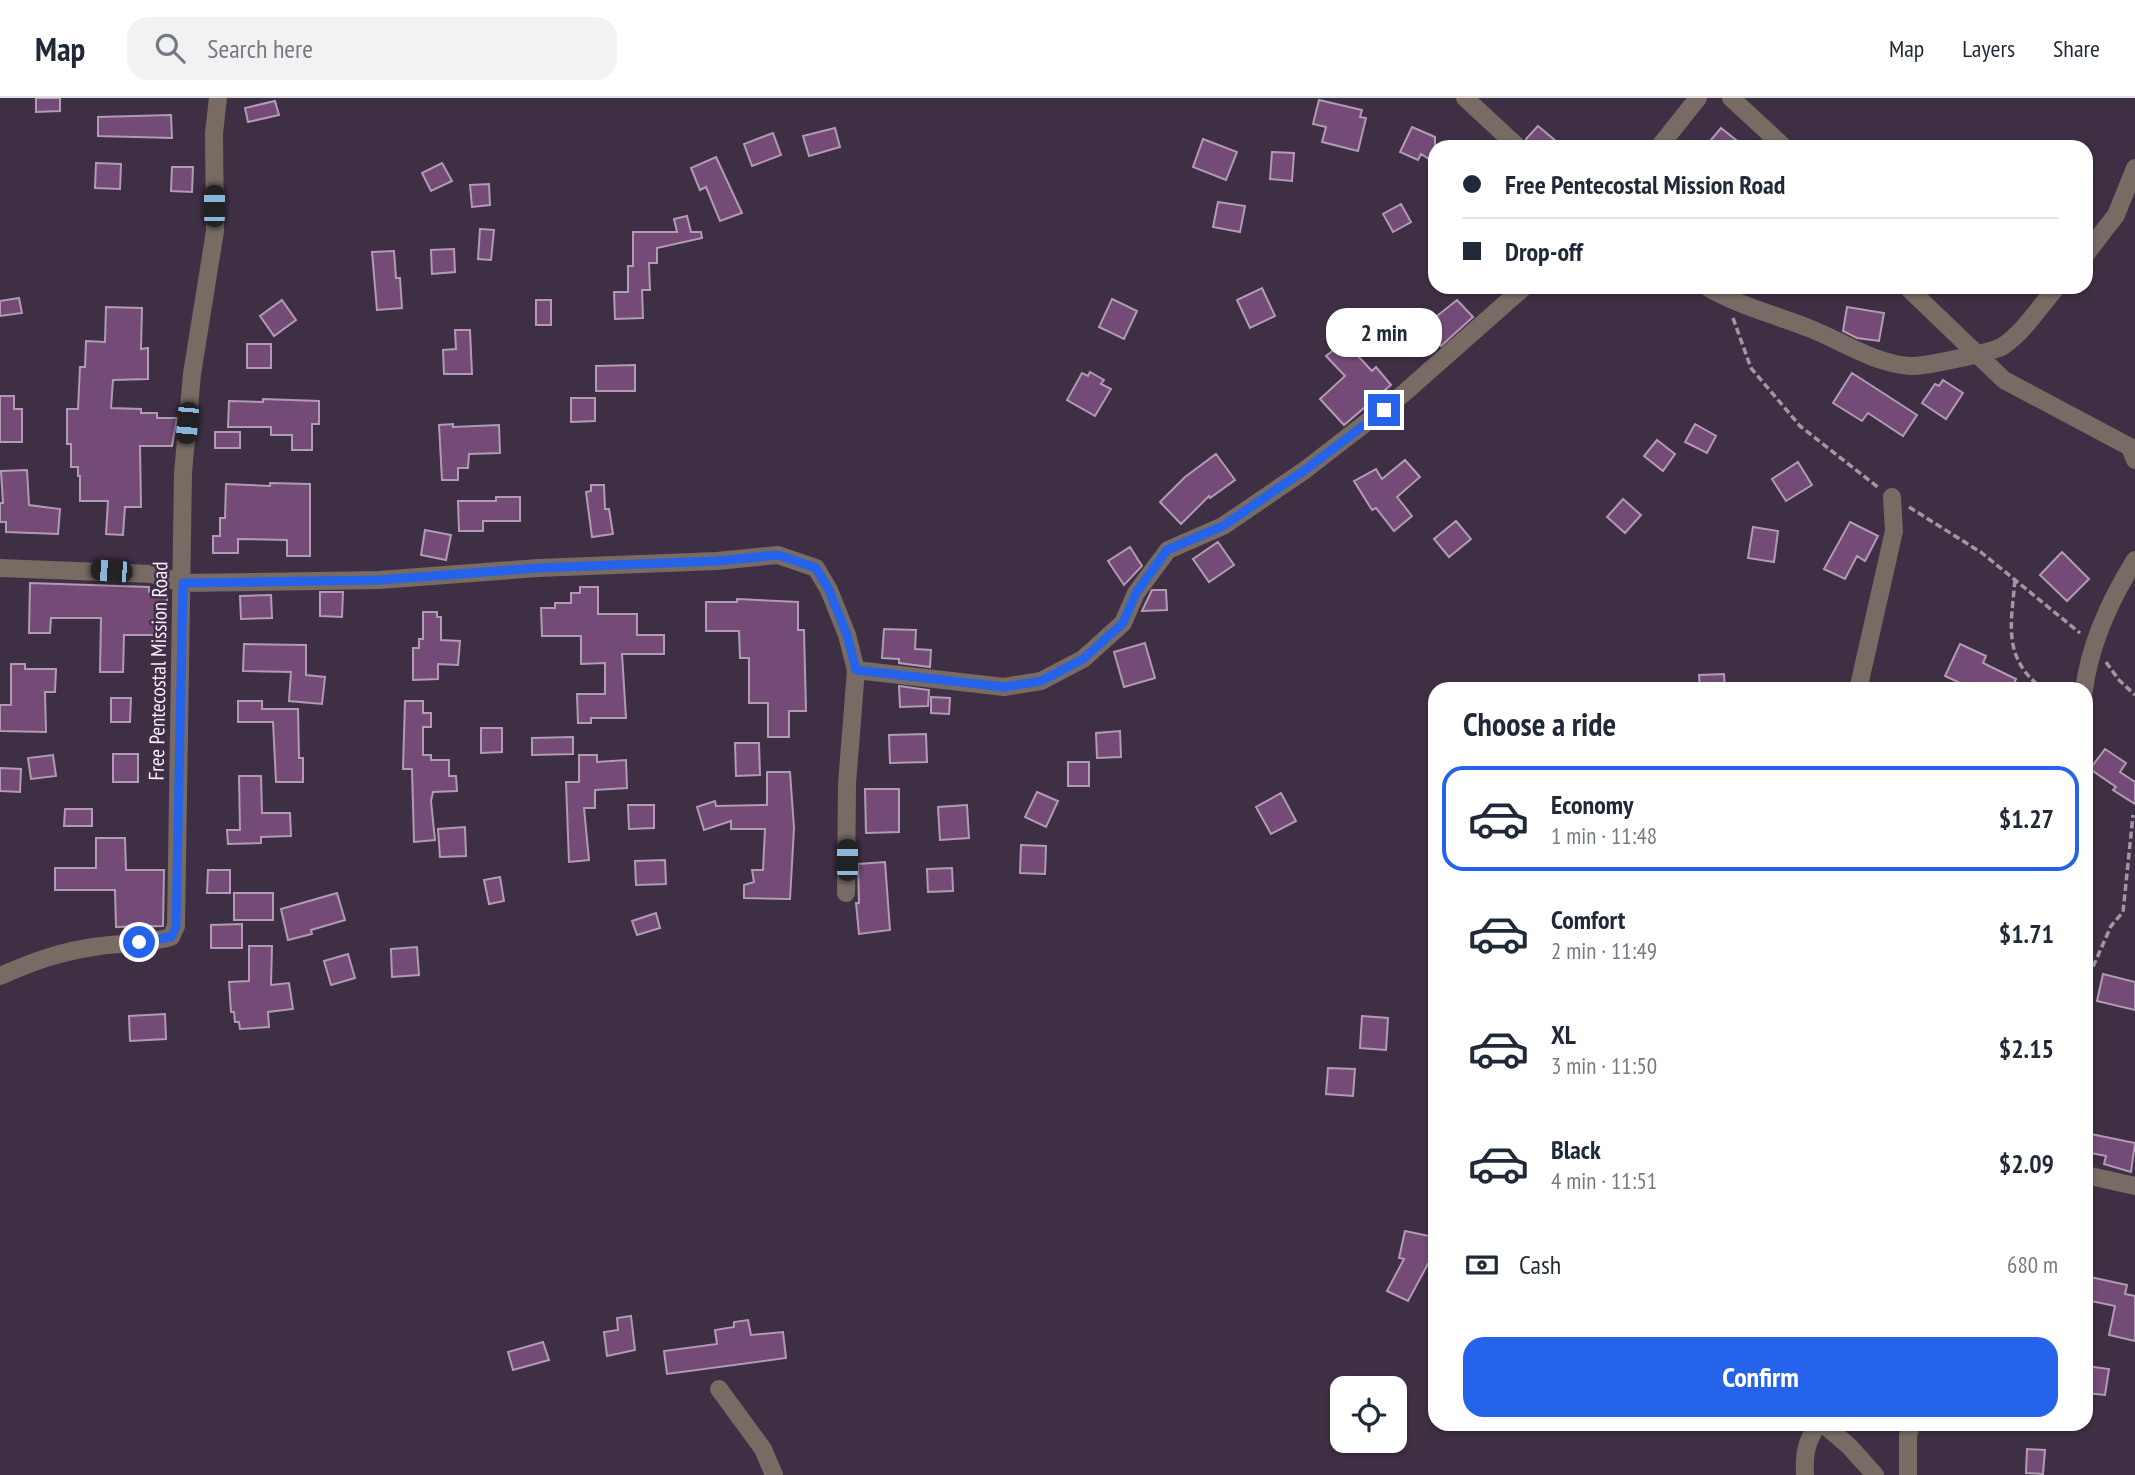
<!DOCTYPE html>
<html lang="en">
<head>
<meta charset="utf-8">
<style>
  :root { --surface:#fff; --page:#f2f2f3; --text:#1f2937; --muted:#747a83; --line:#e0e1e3; --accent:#2563eb }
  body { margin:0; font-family:"PT Sans Narrow",sans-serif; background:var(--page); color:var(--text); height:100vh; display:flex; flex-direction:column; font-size:26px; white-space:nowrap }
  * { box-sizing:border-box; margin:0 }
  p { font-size:23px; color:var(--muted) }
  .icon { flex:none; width:38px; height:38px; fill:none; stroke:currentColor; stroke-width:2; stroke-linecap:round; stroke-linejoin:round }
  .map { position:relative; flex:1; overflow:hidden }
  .panel { position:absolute; left:1428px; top:584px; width:665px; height:749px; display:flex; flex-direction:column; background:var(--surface); border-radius:21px; box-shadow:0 2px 5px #0004 }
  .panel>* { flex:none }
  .top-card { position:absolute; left:1428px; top:42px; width:665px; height:154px; border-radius:21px; box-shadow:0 2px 5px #0004; display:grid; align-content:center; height:154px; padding:0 35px; background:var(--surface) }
  .fabs { position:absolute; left:1330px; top:1278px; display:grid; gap:14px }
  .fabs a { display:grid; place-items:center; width:77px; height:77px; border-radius:14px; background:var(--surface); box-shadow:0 2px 5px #0004; font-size:35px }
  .end { position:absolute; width:32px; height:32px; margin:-16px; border:9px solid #2563eb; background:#fff; box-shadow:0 0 0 4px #fff }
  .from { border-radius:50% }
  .bubble { position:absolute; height:49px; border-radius:21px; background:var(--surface); box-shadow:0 2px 5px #0004; font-size:23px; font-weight:600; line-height:49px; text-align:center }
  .car { position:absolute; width:21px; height:42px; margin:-21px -10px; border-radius:9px; box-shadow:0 0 5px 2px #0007; background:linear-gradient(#222 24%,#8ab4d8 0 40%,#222 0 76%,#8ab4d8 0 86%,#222 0) }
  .top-card b { display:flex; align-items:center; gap:24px; height:66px; font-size:26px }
  .top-card b+b { border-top:2px solid var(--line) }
  .top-card i { width:18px; height:18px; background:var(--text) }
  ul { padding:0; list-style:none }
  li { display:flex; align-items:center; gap:21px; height:105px; margin:0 14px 10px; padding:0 21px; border:4px solid transparent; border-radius:21px }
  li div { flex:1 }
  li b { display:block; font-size:26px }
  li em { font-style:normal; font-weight:600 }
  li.current { border-color:var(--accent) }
  li>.icon { width:63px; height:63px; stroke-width:1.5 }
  h2 { padding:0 35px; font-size:32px; line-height:84px }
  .pay { display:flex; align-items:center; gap:18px; height:77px; padding:0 35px; font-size:26px }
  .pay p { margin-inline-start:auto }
  .primary-button { display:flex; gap:14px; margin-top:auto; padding:14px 35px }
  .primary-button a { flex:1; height:80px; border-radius:21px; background:var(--accent); color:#fff; font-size:28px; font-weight:600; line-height:80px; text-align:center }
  header { display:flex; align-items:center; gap:42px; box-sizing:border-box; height:98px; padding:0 35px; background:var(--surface); border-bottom:2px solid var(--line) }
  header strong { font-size:33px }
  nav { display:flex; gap:38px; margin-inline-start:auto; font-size:24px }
  .search { width:490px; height:63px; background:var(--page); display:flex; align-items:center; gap:18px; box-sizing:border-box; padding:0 24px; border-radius:21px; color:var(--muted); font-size:26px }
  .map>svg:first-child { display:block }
  .building { fill:#734b76; stroke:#b19bb2; stroke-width:2 }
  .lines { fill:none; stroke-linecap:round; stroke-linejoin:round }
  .path { stroke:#a296a6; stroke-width:3.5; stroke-dasharray:7 3.5; stroke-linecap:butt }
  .minor { stroke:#776b64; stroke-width:18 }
  .route { stroke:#2563eb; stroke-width:9 }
  .labels { text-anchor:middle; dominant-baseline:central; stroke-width:5; stroke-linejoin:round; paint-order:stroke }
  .street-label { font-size:21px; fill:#f7edfa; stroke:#3f2f44 }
</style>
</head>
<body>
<header>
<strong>Map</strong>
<div class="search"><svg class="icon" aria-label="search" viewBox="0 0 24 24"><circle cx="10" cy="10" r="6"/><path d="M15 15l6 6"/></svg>Search here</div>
<nav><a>Map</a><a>Layers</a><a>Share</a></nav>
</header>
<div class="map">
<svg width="2135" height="1377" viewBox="0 0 2135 1377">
  <rect width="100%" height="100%" fill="#3f2f44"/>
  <path class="building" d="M36,0H60V13L36,14Z
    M1319,2L1362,12L1360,19L1366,20L1358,53L1322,44L1326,29L1313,26Z
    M275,3L279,17L248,24L245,10Z
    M171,17L172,40L98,38V19Z
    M1538,28L1563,49H1529L1526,41Z
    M1412,29L1435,39V65L1421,56L1418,62L1400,54Z
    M835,30L840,49L809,58L803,38Z
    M1721,30L1745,49H1705Z
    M773,35L781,57L752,68L744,46Z
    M1203,41L1237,54L1226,82L1193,69Z
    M1272,54L1294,55L1292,83L1270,81Z
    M716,59L742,115L720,123L706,89L700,92L691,70Z
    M96,65L121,66L120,91L95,90Z
    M442,65L452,83L431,93L422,75Z
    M172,69H193L192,94L171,93Z
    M489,86L490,107L472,109L470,87Z
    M1218,104L1245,108L1240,134L1213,129Z
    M1401,106L1411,124L1393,134L1383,116Z
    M687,118L691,134H701L702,140L657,150V165H649L650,192H642L643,220L615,221L614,194H628V168H633V134H677L674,121Z
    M480,131L494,132L491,162L478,161Z
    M454,151L455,174L432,176L431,152Z
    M394,153L396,180H400L402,210L377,212L372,154Z
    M1262,190L1275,218L1250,230L1237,202Z
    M19,200L22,215L0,218V203Z
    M1112,201L1137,213L1124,241L1099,229Z
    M282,202L296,222L274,238L260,218Z
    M536,202H551V227H536Z
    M1457,202L1473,219L1441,248L1423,229Z
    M106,209L142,210L141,251L148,250V281L113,282L111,310L141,311V315H157V320H177L172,348H140L141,409H125L123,437L106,436L108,403H80V378H78V369H71V346H67V311H78L80,269H85L86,243L105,244Z
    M1847,209L1884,215L1879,243L1857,240L1843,233Z
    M455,232H470L472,276H444L443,252L456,251Z
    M1344,243L1372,273L1376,269L1391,287L1344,327L1320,301L1345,278L1326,258Z
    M247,246H271V270H247Z
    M635,267V293H596V268Z
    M1090,274L1104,282L1101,286L1111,291L1095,318L1067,302L1082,275L1088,278Z
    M1852,275L1917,317L1903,338L1868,315L1862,323L1833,305Z
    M1943,282L1963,295L1946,321L1922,305L1935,286L1939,288Z
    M0,298H14V311H22V344H0Z
    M571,300H595V323L571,324Z
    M263,301L319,303V326H312V352H292V337H271V329H228L229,303L263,304Z
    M453,326V329L499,327L500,355L469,356L468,370H458V382H442L439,327Z
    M1695,326L1716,338L1707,355L1685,344Z
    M215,334H240V350H215Z
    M1657,342L1675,356L1663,373L1644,358Z
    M1216,356L1235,382L1210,400L1209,398L1181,426L1160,404L1185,379Z
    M1405,362L1420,379L1397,399L1412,418L1394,433L1376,410L1372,412L1354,383L1376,371L1382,381Z
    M1798,364L1812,387L1786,403L1772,381Z
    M27,372L29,407L60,411L58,436L6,434V424H0V405H3L1,373Z
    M270,385L310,386V458H287V442L238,441V455H213V438H220V420H225L226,386L270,388Z
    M591,387H604L605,411H609L613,436L592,439L586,394L591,393Z
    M496,399H520V423H483V433H459L458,403H496Z
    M1623,401L1641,417L1625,435L1607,419Z
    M1456,423L1471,441L1449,459L1434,441Z
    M1850,424L1878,438L1865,463L1857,458L1845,481L1824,471Z
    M1753,429L1778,433L1774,464L1748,460Z
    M425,432L451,437L446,462L421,457Z
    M1218,444L1234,467L1209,484L1193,461Z
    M1130,449L1142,468L1124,487L1108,463Z
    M2062,454L2089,481L2067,503L2040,477Z
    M30,485L149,489V494H167V537H124L123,574H100L101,520H51L50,535H29Z
    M580,489H598V516H637V537H664V556H622L626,620H591V625H578L577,596H605V565L581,566V538H542L541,510H555V505H571V495H580Z
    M1152,492H1166L1167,512L1142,513Z
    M320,494H343L342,519L320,518Z
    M271,497L272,520L241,521L240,498Z
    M737,501L798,504V532H804L806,613H789V639H768V605H749V560H740L739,533H706V504H737Z
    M423,514H437V519H441V542L460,543L458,567L438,566V581L413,582V550H419V541H423Z
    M884,531L916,532L915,551L931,552L930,569L899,565V561L882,560Z
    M1145,545L1155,580L1124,589L1114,554Z
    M244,546L306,547V577L325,579L322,606L289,603L291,574L243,573Z
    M1960,546L1986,558L1983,565L2016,581L2011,592H1975L1945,578Z
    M11,566H25V571H56L55,594H45L46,634L0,633V607H11Z
    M1724,576L1725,592H1700L1699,577Z
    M899,588L929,592L928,608L900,609Z
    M931,599L950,600L949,616L931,615Z
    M111,600H131L130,624H111Z
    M238,603H262V611H298L299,660H303V684H276L273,624H238Z
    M405,603H423V615H431V629H423V657H431V662H449V678H456L457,693L433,694L431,703L435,742L414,744L412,671H403Z
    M481,630H502V654L481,655Z
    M1120,633L1121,659L1097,660L1096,635Z
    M926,636L927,664L890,665L889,637Z
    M573,639V656L532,657V640Z
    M735,645H759L760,677L736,678Z
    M2105,651L2126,665L2120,674L2135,684V706L2113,692L2116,689L2090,671Z
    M113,656H138V684H113Z
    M53,657L56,678L31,681L28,660Z
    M579,657H597V664L626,662L627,690L595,692V710H584L589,762L569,764L566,684H579Z
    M1068,664H1089V688H1068Z
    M0,670L21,671L20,694L0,693Z
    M767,674H790L794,730L790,801L744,800V787L754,784L752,772H763L765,731H731V723L704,732L697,709L715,703L716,708L767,707Z
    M239,678H261L262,715H290L291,738L261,739V745L228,746L227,732H240Z
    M865,691H899V734L866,735Z
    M1037,694L1058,703L1046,729L1025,719Z
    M1281,695L1296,723L1271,736L1256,709Z
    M628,707H654V730L629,731Z
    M967,707L969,740L940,742L938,709Z
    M65,711H92V728H64Z
    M465,729L466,758L440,759L438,731Z
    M96,740H125L126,772H164L163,828L116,829L115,792H55V770H96Z
    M1021,747L1046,748L1045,776L1020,775Z
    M665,762L666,786L636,787L635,763Z
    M885,764L890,832L859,836L856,805H859L858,766Z
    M952,770L953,793L928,794L927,771Z
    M208,772H230V795H207Z
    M500,779L504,803L489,806L484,782Z
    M234,795H273V822H234Z
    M337,795L345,822L311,832L312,836L288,842L281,811Z
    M656,815L660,830L637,837L632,823Z
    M242,826V850H211V827Z
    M249,848H272L271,887L289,885L293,911L268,914L269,929L240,931L239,924H235L234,914H231L229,884L249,883Z
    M417,849L419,877L392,879L391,851Z
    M348,856L355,880L331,887L324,863Z
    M2103,876L2135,884V912L2097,903Z
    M165,916L166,941L130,943L129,918Z
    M1362,918L1388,920L1386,952L1360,950Z
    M1328,970L1355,971L1353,998L1326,996Z
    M2086,1035L2135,1045L2131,1074L2104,1066L2106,1058L2086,1054Z
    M1405,1133L1434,1139L1429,1164L1408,1203L1387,1193L1404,1161L1399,1160Z
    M2086,1178L2127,1187L2125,1196L2135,1198V1243L2109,1237L2115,1208L2086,1202Z
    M631,1218L635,1252L607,1258L604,1234L618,1232L617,1220Z
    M748,1222L751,1237L783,1234L786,1260L667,1276L664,1253L717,1246L715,1232L734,1229V1224Z
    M543,1244L549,1262L513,1272L508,1254Z
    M2086,1268L2109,1271L2105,1297L2086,1295Z
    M2027,1351L2045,1352L2043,1376L2026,1375Z"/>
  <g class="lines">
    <path class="path" d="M1733,220L1751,270L1800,328L1879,390
      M1909,409L1982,455L2080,535
      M2015,482C2011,528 2002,560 2044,592
      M2106,564L2119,582L2135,597
      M2086,876L2092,871L2111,828L2123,814L2133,717"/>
    <path class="minor" d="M1465,0L1518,49
      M1731,0L1784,49
      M1659,49L1698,0
      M2086,156L2116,117L2135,70
      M1707,189C1739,208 1776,217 1811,231C1844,244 1873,265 1910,268C1921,269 1995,254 2003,248C2025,233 2039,209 2057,189
      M1907,189L2004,282L2130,349L2135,362
      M0,470L152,476L183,485L379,482L538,470L717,463L778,457L816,470L829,492L847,537L856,572L847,686L846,795
      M856,572L1004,589L1041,583L1083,561L1123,525L1136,495L1168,452L1223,428L1305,372L1403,296L1524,189
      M1858,592L1894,433L1892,399
      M2084,592C2090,545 2110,502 2135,462
      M0,878C34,863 62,853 100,848C123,845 148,846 171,839L176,828L183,375L192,276L215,133L214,35L218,0
      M2086,1077L2135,1088
      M719,1291L763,1351L774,1377
      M1823,1326L1849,1348L1875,1377
      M1805,1377C1804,1356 1806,1344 1818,1326
      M1908,1377V1337L1912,1326"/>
  </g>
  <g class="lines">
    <path class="route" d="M139,844L171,839L176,828L183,485L379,482L538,470L717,463L778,457L816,470L829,492L847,537L856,572L1004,589L1041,583L1083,561L1123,525L1136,495L1167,452L1223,428L1305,372L1384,312"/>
  </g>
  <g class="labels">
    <g class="street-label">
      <text transform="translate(158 573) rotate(-89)">Free Pentecostal Mission Road</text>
    </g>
  </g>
</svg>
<div class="fabs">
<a><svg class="icon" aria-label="locate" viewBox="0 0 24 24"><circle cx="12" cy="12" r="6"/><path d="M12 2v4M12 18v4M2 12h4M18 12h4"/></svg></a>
</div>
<i class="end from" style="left:139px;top:844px"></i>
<i class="end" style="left:1384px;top:312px"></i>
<div class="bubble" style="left:1326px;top:210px;width:116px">2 min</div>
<i class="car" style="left:214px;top:108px;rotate:0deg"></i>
<i class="car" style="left:187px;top:325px;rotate:185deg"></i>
<i class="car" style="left:111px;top:473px;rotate:274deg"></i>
<i class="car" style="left:847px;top:762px;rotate:0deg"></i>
<div class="top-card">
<b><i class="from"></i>Free Pentecostal Mission Road</b>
<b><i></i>Drop-off</b>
</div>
<section class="panel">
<h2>Choose a ride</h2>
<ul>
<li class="current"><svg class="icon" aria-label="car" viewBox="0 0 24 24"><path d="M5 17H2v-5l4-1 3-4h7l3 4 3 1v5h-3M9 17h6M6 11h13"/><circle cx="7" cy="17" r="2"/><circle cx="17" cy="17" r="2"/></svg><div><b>Economy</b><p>1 min · 11:48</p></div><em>$1.27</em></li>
<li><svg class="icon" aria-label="car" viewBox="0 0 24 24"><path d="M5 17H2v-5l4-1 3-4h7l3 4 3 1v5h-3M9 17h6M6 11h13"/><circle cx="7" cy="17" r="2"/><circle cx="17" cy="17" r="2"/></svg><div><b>Comfort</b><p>2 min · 11:49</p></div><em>$1.71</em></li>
<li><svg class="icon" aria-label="car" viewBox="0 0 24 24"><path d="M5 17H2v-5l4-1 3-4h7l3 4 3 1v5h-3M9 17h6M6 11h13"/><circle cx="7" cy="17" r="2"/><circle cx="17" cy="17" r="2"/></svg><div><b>XL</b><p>3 min · 11:50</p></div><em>$2.15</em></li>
<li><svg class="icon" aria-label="car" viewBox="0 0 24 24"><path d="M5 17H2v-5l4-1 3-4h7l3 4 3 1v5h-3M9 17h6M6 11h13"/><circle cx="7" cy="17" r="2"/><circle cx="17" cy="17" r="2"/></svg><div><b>Black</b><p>4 min · 11:51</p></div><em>$2.09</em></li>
</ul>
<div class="pay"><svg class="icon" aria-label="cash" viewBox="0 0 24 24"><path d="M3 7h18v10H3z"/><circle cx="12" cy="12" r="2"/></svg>Cash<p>680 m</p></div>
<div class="primary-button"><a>Confirm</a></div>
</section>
</div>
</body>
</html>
